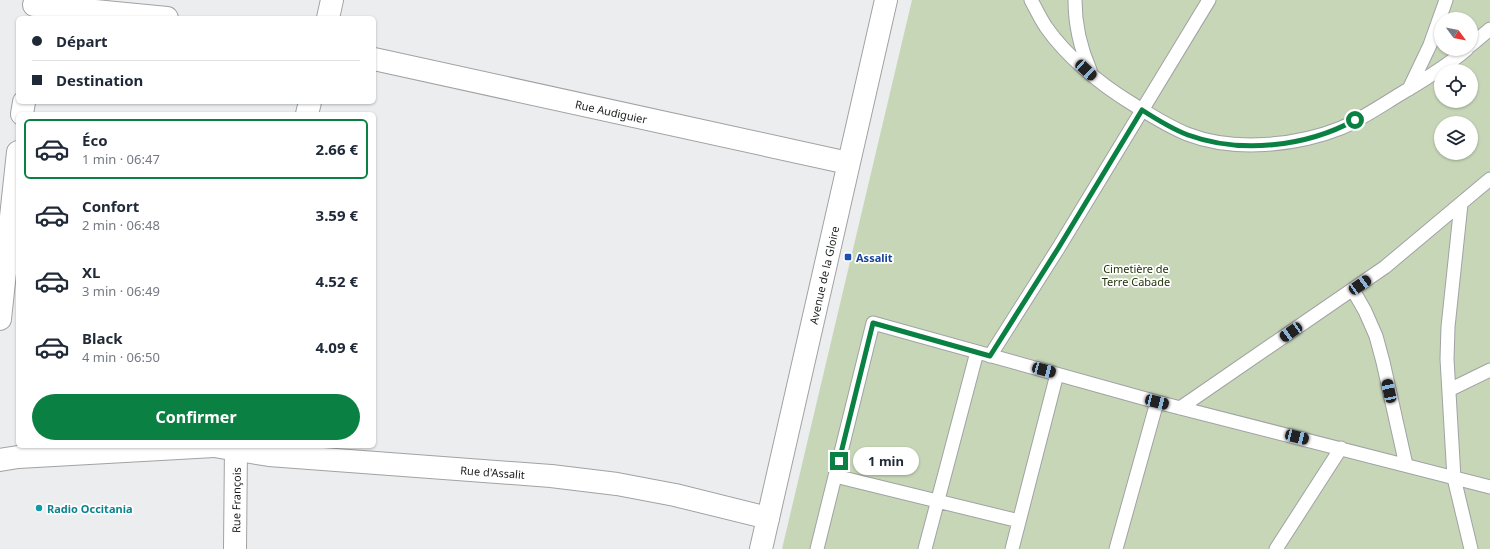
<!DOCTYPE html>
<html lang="fr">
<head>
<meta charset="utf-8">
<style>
  :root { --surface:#fff; --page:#f6f6f7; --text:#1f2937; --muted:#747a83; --line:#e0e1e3; --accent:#0b8043 }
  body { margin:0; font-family:"Noto Sans",sans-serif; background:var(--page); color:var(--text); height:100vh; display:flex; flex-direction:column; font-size:15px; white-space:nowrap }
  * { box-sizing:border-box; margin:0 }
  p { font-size:13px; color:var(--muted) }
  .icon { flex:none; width:22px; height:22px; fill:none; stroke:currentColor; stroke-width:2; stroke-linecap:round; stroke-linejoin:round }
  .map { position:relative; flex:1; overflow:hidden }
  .drawer { position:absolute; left:16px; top:112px; width:360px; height:336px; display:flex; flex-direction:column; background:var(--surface); border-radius:6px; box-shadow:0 1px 3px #0004 }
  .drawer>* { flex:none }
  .guide { position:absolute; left:16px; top:16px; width:360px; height:88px; border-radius:6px; box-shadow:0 1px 3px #0004; display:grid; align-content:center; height:88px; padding:0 16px; background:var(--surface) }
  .needle { width:26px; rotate:122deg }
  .controls { position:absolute; left:1434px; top:12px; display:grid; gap:8px }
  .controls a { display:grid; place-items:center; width:44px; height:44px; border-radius:50%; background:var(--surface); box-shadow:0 1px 3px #0004; font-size:20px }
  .end { position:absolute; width:18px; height:18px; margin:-9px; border:5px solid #0b8043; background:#fff; box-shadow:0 0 0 2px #fff }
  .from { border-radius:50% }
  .bubble { position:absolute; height:28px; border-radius:14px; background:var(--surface); box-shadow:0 1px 3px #0004; font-size:13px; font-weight:700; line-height:28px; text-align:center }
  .car { position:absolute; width:12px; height:24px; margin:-12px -6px; border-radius:5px; box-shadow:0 0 3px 1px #0007; background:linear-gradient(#222 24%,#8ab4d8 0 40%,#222 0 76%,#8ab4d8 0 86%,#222 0) }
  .guide b { display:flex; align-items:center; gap:14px; height:38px; font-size:15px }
  .guide b+b { border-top:1px solid var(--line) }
  .guide i { width:10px; height:10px; background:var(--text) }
  ul { padding:7px 0 0; list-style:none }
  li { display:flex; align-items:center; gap:12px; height:60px; margin:0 8px 6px; padding:0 8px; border:2px solid transparent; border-radius:6px }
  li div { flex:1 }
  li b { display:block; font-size:15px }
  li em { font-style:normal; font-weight:700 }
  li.selected { border-color:var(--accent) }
  li>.icon { width:36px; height:36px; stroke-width:1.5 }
  .cta { display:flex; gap:8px; margin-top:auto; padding:8px 16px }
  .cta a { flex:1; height:46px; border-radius:24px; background:var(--accent); color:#fff; font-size:16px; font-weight:700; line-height:46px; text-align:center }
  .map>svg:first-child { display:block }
  .green { fill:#c7d6b7; fill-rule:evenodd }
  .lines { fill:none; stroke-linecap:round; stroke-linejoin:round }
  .service-casing { stroke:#a1a2a4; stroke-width:15 }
  .minor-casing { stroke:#a1a2a4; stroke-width:24 }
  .tertiary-casing { stroke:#a1a2a4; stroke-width:24 }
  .service { stroke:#fff; stroke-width:13 }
  .minor { stroke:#fff; stroke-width:22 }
  .tertiary { stroke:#fff; stroke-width:22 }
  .route { stroke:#0b8043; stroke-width:5 }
  .transit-dot { fill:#1a4fb4; stroke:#fff; stroke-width:1.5 }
  .culture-dot { fill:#0f9aa8; stroke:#fff; stroke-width:1.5 }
  .labels { text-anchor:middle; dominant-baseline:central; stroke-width:3.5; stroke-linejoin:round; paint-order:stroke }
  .street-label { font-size:11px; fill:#191a1a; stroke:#fff }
  .transit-label { font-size:11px; font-weight:bold; fill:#164399; stroke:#fff; text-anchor:start }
  .park-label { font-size:11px; fill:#22330a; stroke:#fff }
  .culture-label { font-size:11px; font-weight:bold; fill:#0d838f; stroke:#fff; text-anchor:start }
</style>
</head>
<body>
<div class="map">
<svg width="1490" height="549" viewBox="0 0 1490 549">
  <rect width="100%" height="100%" fill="#ebedee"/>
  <path class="green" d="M912,0H1490V549H782ZM1441,19H1471V49H1441ZM1441,71H1471V101H1441ZM1441,123H1471V153H1441Z"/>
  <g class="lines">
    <g class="service-casing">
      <path id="service" d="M1031,0C1036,9 1040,18 1046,27C1067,57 1100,84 1131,103C1149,114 1167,126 1187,134C1233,152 1296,146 1341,128C1362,119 1382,105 1402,93C1424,80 1447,66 1467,49
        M1075,0C1075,25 1080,47 1090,70
        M1471,45L1490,29
        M1409,89L1430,45L1446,0
        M1461,204L1448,327L1447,359L1454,478L1471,549
        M1353,290L1365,311L1376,336L1383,362L1406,465
        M990,356L1059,247L1209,0
        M1449,390L1490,370
        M1180,408L1385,267L1490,179
        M835,476L1019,521
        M817,549L873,323L1157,402L1490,487
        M925,549L977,352
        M1012,549L1057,374
        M1116,549L1157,402
        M1276,549L1341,448"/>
    </g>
    <g class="minor-casing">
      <g id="minor">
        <path d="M34,5L167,18"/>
        <path d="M328,18L332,0"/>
        <path id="s1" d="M374,59L848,163"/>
        <path d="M22,114L24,102"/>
        <path d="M307,114L310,102"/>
        <path d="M0,319L18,152"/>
        <path id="s2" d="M214,446L269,455L551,476L617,484L675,495L768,518"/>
        <path d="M0,460L18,457L214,446"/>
        <path id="s3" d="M235,549L236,446"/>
      </g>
    </g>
    <g class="tertiary-casing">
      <g id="tertiary">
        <path id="s4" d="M761,549L886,0"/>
      </g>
    </g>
    <use href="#service" class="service"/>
    <use href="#minor" class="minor"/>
    <use href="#tertiary" class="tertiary"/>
  </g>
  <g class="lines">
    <path class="route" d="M839,461L873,323L990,356L1059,247L1142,110C1156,119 1172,129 1188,135C1240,154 1306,147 1355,120"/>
  </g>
  <rect class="transit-dot" x="844" y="253" width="8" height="8" rx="2"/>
  <circle class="culture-dot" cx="39" cy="508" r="4"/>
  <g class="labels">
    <g class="street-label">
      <text stroke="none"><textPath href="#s1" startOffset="243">Rue Audiguier</textPath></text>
      <text stroke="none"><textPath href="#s4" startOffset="281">Avenue de la Gloire</textPath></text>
      <text stroke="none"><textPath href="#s2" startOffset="280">Rue d'Assalit</textPath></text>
      <text stroke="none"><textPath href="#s3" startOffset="49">Rue François</textPath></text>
    </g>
    <g class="transit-label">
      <text x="856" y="257">Assalit</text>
    </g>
    <g class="park-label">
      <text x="1136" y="268">Cimetière de<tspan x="1136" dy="13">Terre Cabade</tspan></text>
    </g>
    <g class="culture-label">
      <text x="47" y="508">Radio Occitania</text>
    </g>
  </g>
</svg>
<div class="controls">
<a><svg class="needle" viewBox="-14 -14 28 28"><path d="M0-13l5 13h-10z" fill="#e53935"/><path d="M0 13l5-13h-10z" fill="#747a83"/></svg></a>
<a><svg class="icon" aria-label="locate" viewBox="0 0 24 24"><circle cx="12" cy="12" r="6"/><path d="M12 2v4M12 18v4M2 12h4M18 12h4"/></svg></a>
<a><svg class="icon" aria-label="layers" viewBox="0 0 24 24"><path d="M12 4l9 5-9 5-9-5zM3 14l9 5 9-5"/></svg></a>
</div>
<i class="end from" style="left:1355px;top:120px"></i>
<i class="end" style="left:839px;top:461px"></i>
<div class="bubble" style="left:853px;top:447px;width:66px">1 min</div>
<i class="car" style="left:1086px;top:70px;rotate:133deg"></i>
<i class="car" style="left:1360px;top:285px;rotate:55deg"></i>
<i class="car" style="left:1291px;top:332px;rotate:236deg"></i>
<i class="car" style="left:1044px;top:370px;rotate:105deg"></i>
<i class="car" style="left:1389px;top:391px;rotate:348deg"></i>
<i class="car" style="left:1157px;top:402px;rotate:104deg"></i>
<i class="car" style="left:1297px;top:437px;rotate:104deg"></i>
<div class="guide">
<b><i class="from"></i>Départ</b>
<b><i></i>Destination</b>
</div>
<section class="drawer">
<ul>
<li class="selected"><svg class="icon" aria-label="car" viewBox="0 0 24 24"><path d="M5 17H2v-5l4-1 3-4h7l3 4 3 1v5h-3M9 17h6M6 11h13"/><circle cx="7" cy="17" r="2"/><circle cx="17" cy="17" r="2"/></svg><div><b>Éco</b><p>1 min · 06:47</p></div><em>2.66 €</em></li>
<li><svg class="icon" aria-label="car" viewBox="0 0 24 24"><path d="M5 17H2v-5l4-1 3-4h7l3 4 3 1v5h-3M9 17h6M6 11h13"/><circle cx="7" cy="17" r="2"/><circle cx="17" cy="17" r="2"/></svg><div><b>Confort</b><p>2 min · 06:48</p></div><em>3.59 €</em></li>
<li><svg class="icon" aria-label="car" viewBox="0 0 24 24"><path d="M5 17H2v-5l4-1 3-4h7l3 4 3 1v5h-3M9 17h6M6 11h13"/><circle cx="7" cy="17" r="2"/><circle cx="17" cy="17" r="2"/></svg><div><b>XL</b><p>3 min · 06:49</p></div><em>4.52 €</em></li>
<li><svg class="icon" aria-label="car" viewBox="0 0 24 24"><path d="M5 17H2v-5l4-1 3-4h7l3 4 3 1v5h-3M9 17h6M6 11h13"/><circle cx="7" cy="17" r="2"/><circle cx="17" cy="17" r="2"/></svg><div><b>Black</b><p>4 min · 06:50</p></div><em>4.09 €</em></li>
</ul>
<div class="cta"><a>Confirmer</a></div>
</section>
</div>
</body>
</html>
